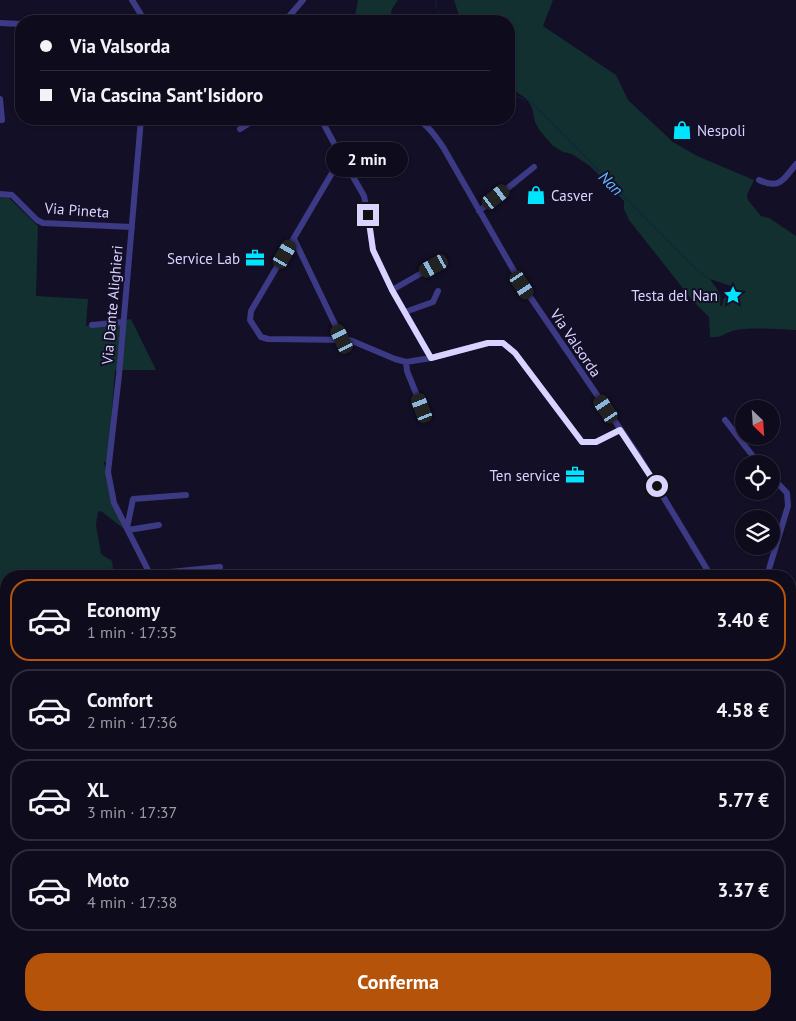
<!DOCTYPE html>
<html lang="it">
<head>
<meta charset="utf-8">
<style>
  :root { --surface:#0e0b1c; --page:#171425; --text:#f1f3f6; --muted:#9b9ba3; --line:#2e2b3b; --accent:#b45309 }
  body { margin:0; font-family:"PT Sans",sans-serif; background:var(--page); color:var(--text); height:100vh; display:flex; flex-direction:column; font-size:19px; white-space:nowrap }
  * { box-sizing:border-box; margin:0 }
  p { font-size:16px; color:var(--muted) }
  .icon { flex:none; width:28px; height:28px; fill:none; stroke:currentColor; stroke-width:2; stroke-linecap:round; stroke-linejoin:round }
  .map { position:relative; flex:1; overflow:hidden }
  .details { position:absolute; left:0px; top:570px; width:796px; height:451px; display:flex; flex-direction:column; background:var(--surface); border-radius:20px 20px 0 0; box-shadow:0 1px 4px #0004,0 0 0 1px var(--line) }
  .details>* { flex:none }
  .guide { position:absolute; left:15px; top:15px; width:500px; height:110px; border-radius:20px; box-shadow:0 1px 4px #0004,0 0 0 1px var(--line); display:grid; align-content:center; height:110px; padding:0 25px; background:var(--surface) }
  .needle { width:32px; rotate:155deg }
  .fabs { position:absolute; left:735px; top:400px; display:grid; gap:10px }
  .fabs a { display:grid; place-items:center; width:45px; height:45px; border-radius:50%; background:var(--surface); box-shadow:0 1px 4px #0004,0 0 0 1px var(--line); font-size:25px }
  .end { position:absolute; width:22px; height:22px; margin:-11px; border:6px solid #d9d4ff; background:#111; box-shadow:0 0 0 2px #111 }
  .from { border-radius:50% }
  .bubble { position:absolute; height:35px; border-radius:18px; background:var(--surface); box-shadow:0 1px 4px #0004,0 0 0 1px var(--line); font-size:16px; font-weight:700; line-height:35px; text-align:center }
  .car { position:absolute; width:15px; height:30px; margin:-15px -8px; border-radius:6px; box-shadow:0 0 4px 1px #0007; background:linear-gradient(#222 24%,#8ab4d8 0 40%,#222 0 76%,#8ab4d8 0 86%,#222 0) }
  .guide b { display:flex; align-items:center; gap:18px; height:48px; font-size:19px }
  .guide b+b { border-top:1px solid var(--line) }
  .guide i { width:12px; height:12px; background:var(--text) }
  ul { padding:9px 0 0; list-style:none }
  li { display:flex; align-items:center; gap:15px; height:82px; margin:0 10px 8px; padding:0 15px; border:2px solid var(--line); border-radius:20px }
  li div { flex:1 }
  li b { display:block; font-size:19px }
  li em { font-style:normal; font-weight:700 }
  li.active { border-color:var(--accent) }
  li>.icon { width:45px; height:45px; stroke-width:1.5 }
  .primary-button { display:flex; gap:10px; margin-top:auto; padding:10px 25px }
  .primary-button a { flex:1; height:58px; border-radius:20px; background:var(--accent); color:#fff; font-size:20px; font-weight:700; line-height:58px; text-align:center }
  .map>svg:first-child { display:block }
  .green { fill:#12302f; fill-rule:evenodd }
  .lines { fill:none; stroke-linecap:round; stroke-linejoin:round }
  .stream { stroke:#0c2248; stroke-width:1 }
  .minor { stroke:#3d3a85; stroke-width:6 }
  .route { stroke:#d9d4ff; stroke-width:6 }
  .labels { text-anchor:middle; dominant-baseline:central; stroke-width:4; stroke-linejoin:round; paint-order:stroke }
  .poi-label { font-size:15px; fill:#d9d4ff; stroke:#130f26; text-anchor:end }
  .street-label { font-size:15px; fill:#d9d4ff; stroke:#130f26 }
  .water-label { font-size:16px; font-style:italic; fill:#62b6ff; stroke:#130f26 }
</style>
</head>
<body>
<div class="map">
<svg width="796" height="1021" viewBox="0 0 796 1021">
  <rect width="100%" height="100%" fill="#130f26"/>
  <path class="green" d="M358,0H398L392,9L389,21H354Z
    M454,0H553L543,26L616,75L628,100L673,142L697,156L754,180L747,195L748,200L761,216L769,218L796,236V330C776,329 756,327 736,330C727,332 719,339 710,337L709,317L693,301L629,220L624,209V201L590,166L572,154L563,152L552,145L540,131L535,122L532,108L527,99L515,91L509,80V21H461ZM710,279L734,287C733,293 730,297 724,298L722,306H720C722,291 717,290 710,279Z
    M0,197L9,198L38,226L36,296L88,299L86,326L131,319L156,370H115L108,462H104L112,504L124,529L101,511L98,512L96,525L101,554L112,561L114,576H6V1015H76V1021H0Z
    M790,887L796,893V1021H757L751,1017L732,1018L731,1015H790Z"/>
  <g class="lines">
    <path class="stream" d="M436,8V0
      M438,12L442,21
      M509,93L531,102L697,270L709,279"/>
    <path class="minor" d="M132,0L145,21
      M285,21L303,0
      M0,23L21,24
      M0,99L2,120H0
      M141,119L119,375L108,472L114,503L151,576
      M321,119L336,147L338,160H342L348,168L364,196L368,215L373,250L392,290L431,358
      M417,119C428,125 436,137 443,147L522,285L638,455L711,576
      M240,129L256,119
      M338,160L335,168L251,311L250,320L261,337L268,339L350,340L395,359L406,362L431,358L488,343H503L515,353L582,442H596L620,430
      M759,180C780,190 784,179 796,164
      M0,194L12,195L37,220L43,223L132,227
      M479,211L534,167
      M294,239L342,339
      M392,290L434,266
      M405,312L433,302L438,291
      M92,325L123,322
      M406,362L407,371L422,408
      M725,420L759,464
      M127,528L133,499L186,495
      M128,530L159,525
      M150,574L220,567
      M769,576V569L788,506L787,493L771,476
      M790,605L796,604
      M790,702L796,712
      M73,1015V1021
      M121,1015V1021
      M199,1015L221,1021
      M450,1015L464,1021
      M549,1015L550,1016
      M609,1015L615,1021
      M149,1021L188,1015
      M287,1021L292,1015
      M381,1021L382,1015
      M479,1021L482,1015
      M495,1021L504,1015"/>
  </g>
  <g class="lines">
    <path class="route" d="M368,215L373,250L392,290L431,358L488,343H503L515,353L582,442H596L620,430L657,486"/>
  </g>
  <defs>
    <g id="shop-bare" transform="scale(1.5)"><path d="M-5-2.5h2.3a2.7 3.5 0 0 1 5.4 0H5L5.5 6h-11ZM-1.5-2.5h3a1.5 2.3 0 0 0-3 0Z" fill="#00e5ff" stroke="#130f26" stroke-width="2.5" paint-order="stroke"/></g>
    <g id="office-bare" transform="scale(1.5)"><path d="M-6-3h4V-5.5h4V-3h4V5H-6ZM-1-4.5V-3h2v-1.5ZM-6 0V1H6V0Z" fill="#00e5ff" stroke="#130f26" stroke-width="2.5" paint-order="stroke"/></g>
    <g id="sight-bare" transform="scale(1.5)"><path d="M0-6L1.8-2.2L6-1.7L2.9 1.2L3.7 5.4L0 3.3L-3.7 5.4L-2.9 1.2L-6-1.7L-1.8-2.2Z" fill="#00e5ff" stroke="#130f26" stroke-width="2.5" paint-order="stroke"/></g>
  </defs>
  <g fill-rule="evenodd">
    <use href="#shop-bare" x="682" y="130"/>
    <use href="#shop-bare" x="536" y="195"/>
    <use href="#office-bare" x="255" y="258"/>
    <use href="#sight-bare" x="733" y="295"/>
    <use href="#office-bare" x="575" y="475"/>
  </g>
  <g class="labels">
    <g class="poi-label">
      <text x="697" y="130" text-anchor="start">Nespoli</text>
      <text x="551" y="195" text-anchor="start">Casver</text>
      <text x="240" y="258">Service Lab</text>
      <text x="718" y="295">Testa del Nan</text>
      <text x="560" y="475">Ten service</text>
    </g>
    <g class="street-label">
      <text transform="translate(77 210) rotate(4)">Via Pineta</text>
      <text transform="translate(112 305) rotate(-85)">Via Dante Alighieri</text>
      <text transform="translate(576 343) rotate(56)">Via Valsorda</text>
    </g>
    <g class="water-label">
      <text transform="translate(611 183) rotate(45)">Nan</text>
    </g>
  </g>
</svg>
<div class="fabs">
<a><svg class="needle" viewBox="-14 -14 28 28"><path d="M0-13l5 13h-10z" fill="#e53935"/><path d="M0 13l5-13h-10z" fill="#9b9ba3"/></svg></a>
<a><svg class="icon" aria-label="locate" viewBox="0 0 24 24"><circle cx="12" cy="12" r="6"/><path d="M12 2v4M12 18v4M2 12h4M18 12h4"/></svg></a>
<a><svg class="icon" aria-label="layers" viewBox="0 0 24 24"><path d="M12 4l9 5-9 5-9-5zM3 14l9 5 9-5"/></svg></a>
</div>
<i class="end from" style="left:657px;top:486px"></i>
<i class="end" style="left:368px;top:215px"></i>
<div class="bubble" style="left:326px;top:142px;width:82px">2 min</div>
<i class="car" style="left:496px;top:197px;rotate:52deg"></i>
<i class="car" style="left:285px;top:254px;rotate:30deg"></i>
<i class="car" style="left:434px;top:266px;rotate:241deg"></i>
<i class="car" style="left:522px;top:285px;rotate:147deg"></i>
<i class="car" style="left:342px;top:339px;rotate:334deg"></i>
<i class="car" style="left:422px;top:408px;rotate:339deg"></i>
<i class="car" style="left:606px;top:409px;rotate:326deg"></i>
<div class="guide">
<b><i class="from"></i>Via Valsorda</b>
<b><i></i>Via Cascina Sant'Isidoro</b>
</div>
<section class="details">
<ul>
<li class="active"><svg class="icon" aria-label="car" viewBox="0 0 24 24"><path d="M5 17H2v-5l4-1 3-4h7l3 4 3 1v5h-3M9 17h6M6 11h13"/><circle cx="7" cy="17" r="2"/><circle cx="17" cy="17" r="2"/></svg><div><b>Economy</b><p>1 min · 17:35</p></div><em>3.40 €</em></li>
<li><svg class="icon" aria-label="car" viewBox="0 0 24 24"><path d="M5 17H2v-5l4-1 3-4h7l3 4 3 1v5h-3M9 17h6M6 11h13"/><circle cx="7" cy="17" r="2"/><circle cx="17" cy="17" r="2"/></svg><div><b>Comfort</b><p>2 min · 17:36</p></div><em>4.58 €</em></li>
<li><svg class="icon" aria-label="car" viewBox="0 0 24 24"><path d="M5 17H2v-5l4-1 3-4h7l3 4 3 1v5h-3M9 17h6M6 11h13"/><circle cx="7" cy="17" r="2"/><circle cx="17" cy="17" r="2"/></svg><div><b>XL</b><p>3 min · 17:37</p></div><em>5.77 €</em></li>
<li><svg class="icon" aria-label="car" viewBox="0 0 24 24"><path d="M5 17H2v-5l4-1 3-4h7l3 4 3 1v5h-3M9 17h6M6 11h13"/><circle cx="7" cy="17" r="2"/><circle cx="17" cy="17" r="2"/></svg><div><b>Moto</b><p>4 min · 17:38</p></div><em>3.37 €</em></li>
</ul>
<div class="primary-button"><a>Conferma</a></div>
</section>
</div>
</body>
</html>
